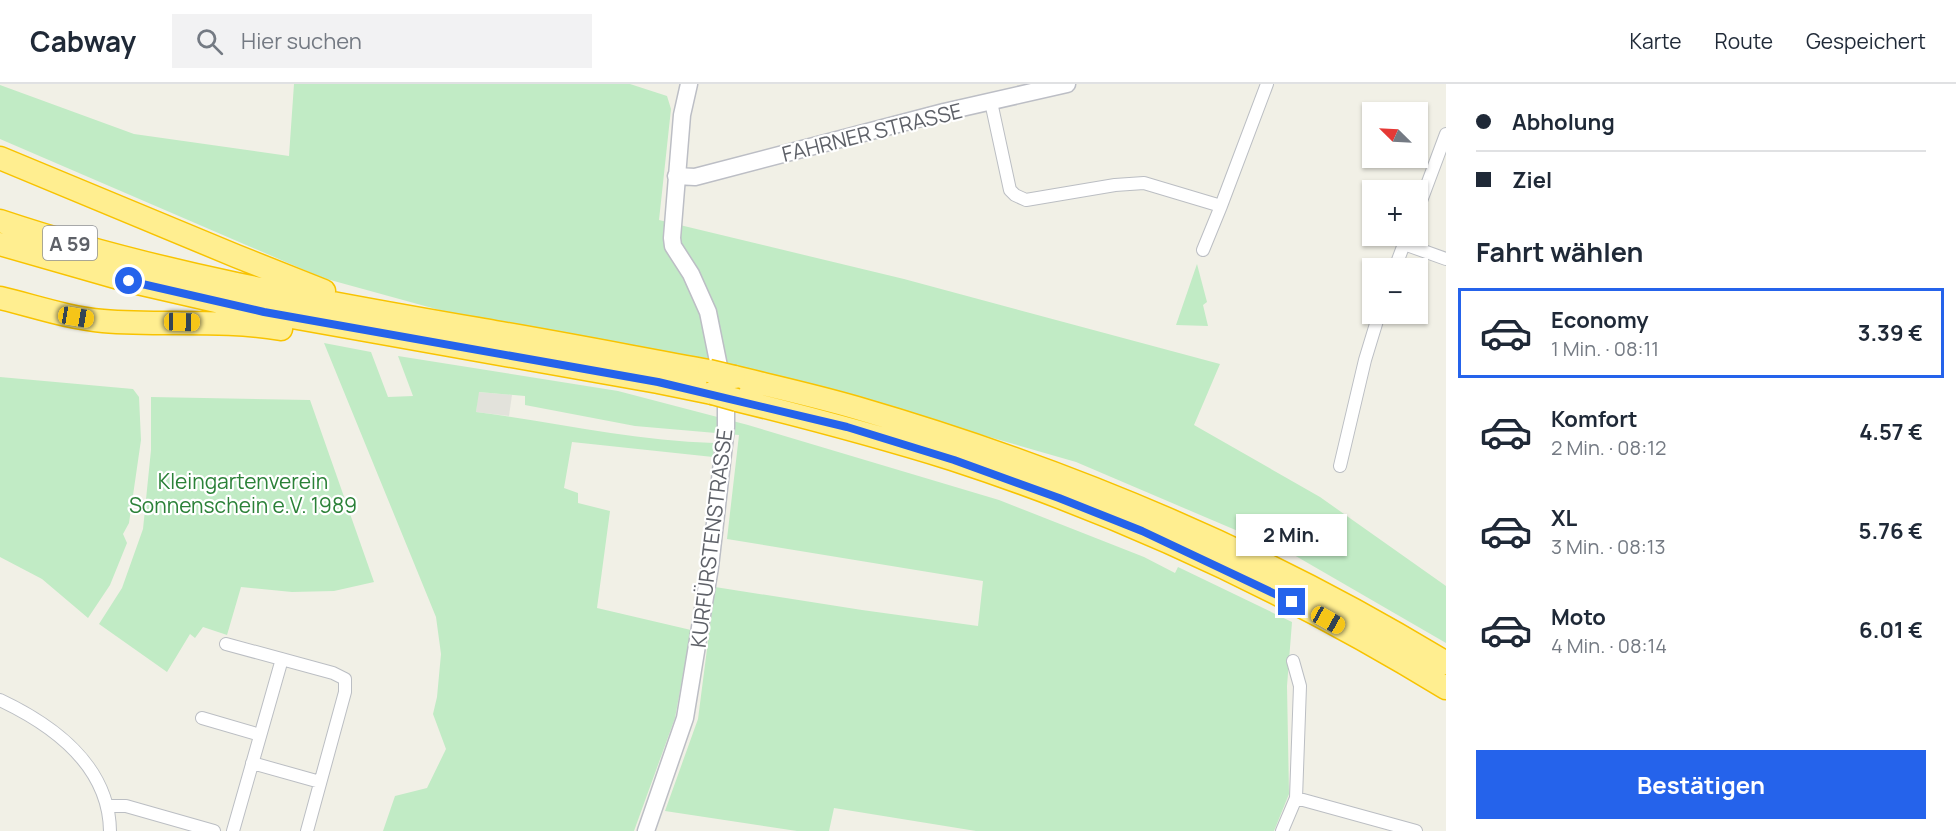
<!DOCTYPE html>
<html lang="de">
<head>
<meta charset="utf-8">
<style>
  :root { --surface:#fff; --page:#f2f2f3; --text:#1f2937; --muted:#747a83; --line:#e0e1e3; --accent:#2563eb }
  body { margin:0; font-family:Manrope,sans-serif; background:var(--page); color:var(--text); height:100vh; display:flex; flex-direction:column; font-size:22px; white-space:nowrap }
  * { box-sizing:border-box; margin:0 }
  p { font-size:20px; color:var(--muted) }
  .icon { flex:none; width:33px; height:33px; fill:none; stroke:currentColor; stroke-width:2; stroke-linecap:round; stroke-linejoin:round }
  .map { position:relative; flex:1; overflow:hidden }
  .drawer { display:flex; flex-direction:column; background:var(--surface); width:510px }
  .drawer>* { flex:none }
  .guide { display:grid; align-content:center; height:132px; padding:0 30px; background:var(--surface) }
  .needle { width:39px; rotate:294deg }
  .controls { position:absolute; left:1362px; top:18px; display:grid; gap:12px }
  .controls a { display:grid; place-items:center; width:66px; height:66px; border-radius:0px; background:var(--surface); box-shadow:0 2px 4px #0004; font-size:30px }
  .end { position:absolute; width:27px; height:27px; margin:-14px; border:8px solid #2563eb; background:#fff; box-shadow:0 0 0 3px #fff }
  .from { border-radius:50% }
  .bubble { position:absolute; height:42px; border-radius:0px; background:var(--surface); box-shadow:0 2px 4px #0004; font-size:20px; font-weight:700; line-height:42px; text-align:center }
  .car { position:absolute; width:18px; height:36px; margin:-18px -9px; border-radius:8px; box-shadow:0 0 4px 2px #0007; background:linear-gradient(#f5c518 24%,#345 0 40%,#f5c518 0 76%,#345 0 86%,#f5c518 0) }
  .guide b { display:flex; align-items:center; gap:21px; height:57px; font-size:22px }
  .guide b+b { border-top:2px solid var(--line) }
  .guide i { width:15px; height:15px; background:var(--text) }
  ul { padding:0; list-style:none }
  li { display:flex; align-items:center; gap:18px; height:90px; margin:0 12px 9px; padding:0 18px; border:3px solid transparent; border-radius:0px }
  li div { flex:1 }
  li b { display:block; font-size:22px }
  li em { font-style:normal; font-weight:700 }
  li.on { border-color:var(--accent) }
  li>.icon { width:54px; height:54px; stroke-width:1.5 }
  h2 { padding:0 30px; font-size:27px; line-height:72px }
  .action { display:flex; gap:12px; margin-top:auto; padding:12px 30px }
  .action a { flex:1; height:69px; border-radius:0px; background:var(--accent); color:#fff; font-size:24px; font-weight:700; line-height:69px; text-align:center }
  header { display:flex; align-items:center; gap:36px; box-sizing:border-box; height:84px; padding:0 30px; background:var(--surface); border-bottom:2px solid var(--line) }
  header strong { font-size:28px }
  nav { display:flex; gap:33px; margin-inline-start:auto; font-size:21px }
  .search { width:420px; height:54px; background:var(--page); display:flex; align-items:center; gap:15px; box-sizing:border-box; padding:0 21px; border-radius:0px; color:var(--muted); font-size:22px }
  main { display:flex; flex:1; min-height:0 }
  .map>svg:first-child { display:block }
  .industrial { fill:#e2e2db }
  .green { fill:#c1ebc5 }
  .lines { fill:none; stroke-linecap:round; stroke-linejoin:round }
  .street-casing { stroke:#bbbec3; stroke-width:14 }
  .secondary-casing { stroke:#bcbec5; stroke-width:19 }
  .highway-casing { stroke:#f8c300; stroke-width:25 }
  .street { stroke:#fff; stroke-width:12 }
  .secondary { stroke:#fff; stroke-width:16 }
  .highway { stroke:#ffee90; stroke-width:22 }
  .highway-bridge-casing { stroke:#f8c300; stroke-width:25; stroke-linecap:butt }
  .highway-bridge { stroke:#ffee90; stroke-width:22 }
  .route { stroke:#2563eb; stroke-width:8 }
  .labels { text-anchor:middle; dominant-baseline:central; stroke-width:4.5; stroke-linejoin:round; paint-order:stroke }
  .shield { fill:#fff; stroke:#8e9095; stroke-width:1.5 }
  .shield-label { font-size:20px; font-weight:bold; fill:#5e6168 }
  .street-label { font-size:21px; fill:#5e6168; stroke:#fff }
  .park-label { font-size:21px; fill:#2b8138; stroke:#fff }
</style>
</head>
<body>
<header>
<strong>Cabway</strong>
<div class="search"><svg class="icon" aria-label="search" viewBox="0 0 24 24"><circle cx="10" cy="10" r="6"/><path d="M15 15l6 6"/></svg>Hier suchen</div>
<nav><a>Karte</a><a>Route</a><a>Gespeichert</a></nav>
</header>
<main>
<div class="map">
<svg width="1446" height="747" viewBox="0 0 1446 747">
  <rect width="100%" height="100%" fill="#f1f0e6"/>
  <path class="industrial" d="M478,308L512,311L509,332L476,328Z"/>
  <path class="green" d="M294,0H630L667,12L671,25L659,136L904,195L1220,280L1194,341L1320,413L1446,502V559L1294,471L1076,378L865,317L713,276L443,227L323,194L0,55V1L134,50L289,72Z
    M1197,180L1207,218L1203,221L1208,242L1176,241Z
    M324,259L371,268L388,313L413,312L398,272L618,307L748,341L999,416L1144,473L1175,489L1178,483L1292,538L1287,602L1289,710L1274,747H976L834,724L829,747H797L665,727L698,635L715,503L862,526L978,542L983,497L727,455L739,351L635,342L525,321V312L479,308L476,328C555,338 634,357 714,359L713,373L572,358L564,404L578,409V419L610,427L597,524L691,546L675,634L634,747H383L395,712L427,704L446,665L433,630L437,613L441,570L436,533Z
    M0,293L133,305L139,313L141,356L129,439L123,450L127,459L110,501L88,534L42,495L0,473Z
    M151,313L310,316L374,498L334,507L292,508L241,503L227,551L203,543L195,554L190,550L167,588L99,540L122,504L143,445L151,366Z"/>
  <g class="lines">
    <g class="street-casing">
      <path id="street" d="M991,18L1010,106L1015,111L1026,116L1115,101L1144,99L1221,122L1267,0
        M1418,125L1446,50
        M1404,160L1446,175
        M1203,166L1221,122
        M1395,184L1407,152
        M1340,382L1365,276L1379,230
        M226,560L333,589L345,595V608L307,747
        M0,616C53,641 109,682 110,747
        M202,634L260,651
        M252,679L320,698
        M1296,714L1416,747
        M107,722H126L214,747
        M233,747L282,575
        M1282,747L1296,714L1300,602L1293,577"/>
    </g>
    <g class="secondary-casing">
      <path id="secondary" d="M676,92L695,93L944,28L1067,0
        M646,747L685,634L710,483L726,343V317L708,228L691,190L673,162L672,154L682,31L689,0"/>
    </g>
    <g class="highway-casing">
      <path id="highway" d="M0,74L236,172L324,207
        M0,137C161,191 328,219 495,248C566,260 637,274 709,287
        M0,160L129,197L264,228L658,298L712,309
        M0,214C34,222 68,234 103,237C162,242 222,235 281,245
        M734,293C775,303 816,312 857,324C1063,384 1263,467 1446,579
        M737,316C810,334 881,353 952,375C1124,431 1292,510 1446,604"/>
    </g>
    <use href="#street" class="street"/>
    <use href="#secondary" class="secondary"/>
    <use href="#highway" class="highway"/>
    <g class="highway-bridge-casing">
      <path id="highway-bridge" d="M709,287L734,293
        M712,309L737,316"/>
    </g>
    <use href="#highway-bridge" class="highway-bridge"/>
  </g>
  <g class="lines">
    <path class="route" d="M129,197L264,228L658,298L847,343L954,376L1059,414L1142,447L1292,518"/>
  </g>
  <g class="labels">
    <rect class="shield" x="43" y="142" width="54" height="34" rx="4.5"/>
    <g class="shield-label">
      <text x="70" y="159">A 59</text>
    </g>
    <g class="street-label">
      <text transform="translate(872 48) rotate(-14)">FAHRNER STRASSE</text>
      <text transform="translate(711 454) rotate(-83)">KURFÜRSTENSTRASSE</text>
    </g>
    <g class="park-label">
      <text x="243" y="397">Kleingartenverein<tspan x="243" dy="24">Sonnenschein e.V. 1989</tspan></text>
    </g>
  </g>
</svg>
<div class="controls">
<a><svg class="needle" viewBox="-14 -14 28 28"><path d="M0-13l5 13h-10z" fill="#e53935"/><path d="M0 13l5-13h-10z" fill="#747a83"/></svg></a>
<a>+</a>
<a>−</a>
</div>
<i class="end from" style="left:129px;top:197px"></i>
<i class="end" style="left:1292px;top:518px"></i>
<div class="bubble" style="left:1236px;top:430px;width:111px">2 Min.</div>
<i class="car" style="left:76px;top:233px;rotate:99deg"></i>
<i class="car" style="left:182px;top:238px;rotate:91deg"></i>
<i class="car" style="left:1328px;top:536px;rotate:119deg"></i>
</div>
<section class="drawer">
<div class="guide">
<b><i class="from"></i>Abholung</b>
<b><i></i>Ziel</b>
</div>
<h2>Fahrt wählen</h2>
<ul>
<li class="on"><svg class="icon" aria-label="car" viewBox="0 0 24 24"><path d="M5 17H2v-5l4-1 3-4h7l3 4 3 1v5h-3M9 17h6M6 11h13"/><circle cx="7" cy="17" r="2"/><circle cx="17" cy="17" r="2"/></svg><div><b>Economy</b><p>1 Min. · 08:11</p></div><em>3.39 €</em></li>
<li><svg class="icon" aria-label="car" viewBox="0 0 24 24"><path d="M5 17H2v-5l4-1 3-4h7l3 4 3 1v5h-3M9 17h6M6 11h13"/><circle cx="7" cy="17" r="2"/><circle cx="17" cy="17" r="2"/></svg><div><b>Komfort</b><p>2 Min. · 08:12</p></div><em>4.57 €</em></li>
<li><svg class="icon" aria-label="car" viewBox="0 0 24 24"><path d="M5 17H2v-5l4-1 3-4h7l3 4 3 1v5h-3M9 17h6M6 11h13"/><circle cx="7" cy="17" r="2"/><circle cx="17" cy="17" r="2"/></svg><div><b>XL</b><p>3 Min. · 08:13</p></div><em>5.76 €</em></li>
<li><svg class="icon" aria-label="car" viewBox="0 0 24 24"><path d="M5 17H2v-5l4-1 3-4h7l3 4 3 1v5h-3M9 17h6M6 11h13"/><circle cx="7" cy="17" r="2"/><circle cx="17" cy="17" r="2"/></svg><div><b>Moto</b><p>4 Min. · 08:14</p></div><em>6.01 €</em></li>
</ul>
<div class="action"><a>Bestätigen</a></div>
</section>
</main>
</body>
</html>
